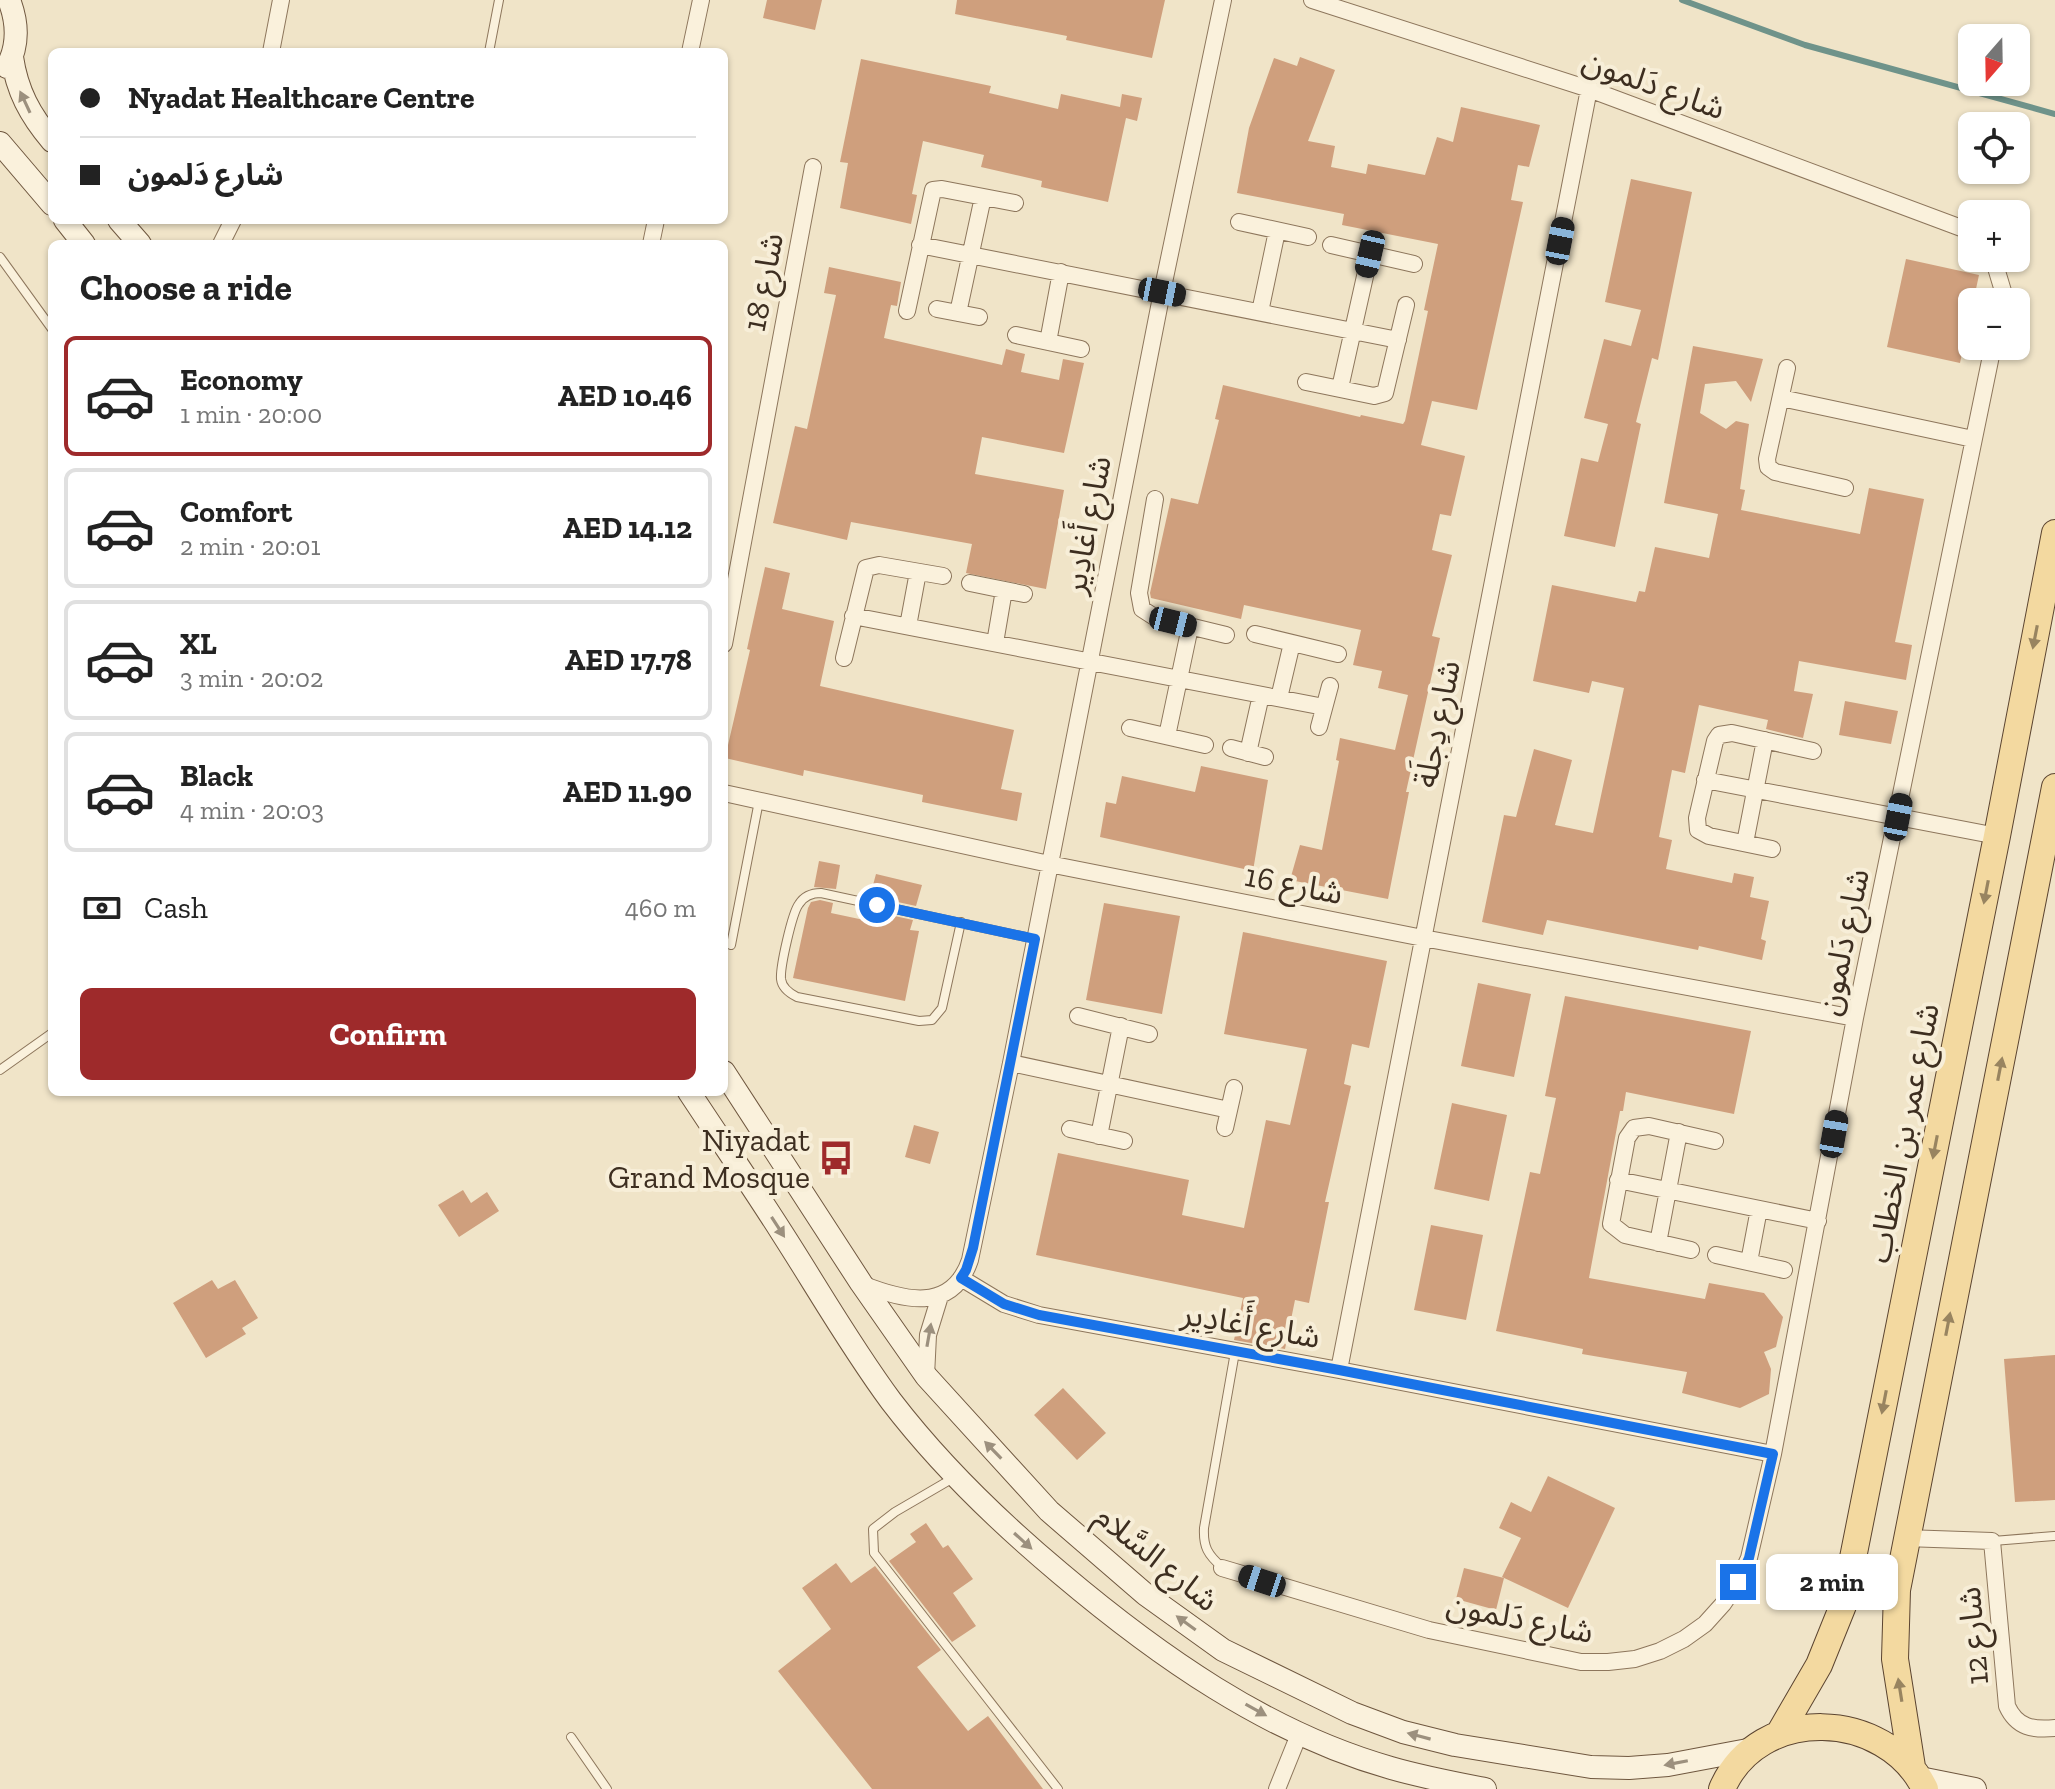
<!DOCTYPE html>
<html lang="en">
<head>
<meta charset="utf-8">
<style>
  :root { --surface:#fff; --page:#f6f6f6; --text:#222; --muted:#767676; --line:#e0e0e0; --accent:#9e2a2b }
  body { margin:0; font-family:"Zilla Slab","Noto Sans Arabic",serif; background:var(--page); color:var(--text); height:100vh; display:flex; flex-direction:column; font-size:30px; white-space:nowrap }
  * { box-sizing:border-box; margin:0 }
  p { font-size:26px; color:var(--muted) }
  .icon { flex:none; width:44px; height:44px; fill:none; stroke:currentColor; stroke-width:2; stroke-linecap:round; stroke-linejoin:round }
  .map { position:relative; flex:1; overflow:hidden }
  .side { position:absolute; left:48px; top:240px; width:680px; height:856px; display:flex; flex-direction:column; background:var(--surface); border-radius:12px; box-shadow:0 2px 6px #0004 }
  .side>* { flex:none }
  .hud { position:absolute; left:48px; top:48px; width:680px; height:176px; border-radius:12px; box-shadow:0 2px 6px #0004; display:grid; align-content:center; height:176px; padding:0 32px; background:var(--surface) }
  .needle { width:52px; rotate:200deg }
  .fabs { position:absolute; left:1958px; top:24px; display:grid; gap:16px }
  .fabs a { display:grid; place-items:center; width:72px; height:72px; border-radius:12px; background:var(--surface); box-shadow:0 2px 6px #0004; font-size:40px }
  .end { position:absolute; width:36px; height:36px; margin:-18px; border:10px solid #1a73e8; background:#fff; box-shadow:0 0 0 4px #fff }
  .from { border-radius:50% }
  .bubble { position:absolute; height:56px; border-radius:12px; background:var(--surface); box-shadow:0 2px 6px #0004; font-size:26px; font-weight:800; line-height:56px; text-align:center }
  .car { position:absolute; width:24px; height:48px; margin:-24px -12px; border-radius:10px; box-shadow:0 0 6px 2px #0007; background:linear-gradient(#222 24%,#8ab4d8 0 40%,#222 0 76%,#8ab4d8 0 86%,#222 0) }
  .hud b { display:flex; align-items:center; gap:28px; height:76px; font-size:30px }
  .hud b+b { border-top:2px solid var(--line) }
  .hud i { width:20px; height:20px; background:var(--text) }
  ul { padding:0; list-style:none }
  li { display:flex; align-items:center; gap:24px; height:120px; margin:0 16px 12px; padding:0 16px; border:4px solid var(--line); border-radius:12px }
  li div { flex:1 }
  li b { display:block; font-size:30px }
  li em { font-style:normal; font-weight:800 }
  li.selected { border-color:var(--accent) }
  li>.icon { width:72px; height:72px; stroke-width:1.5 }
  h2 { padding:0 32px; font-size:36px; line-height:96px }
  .pay { display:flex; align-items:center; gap:20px; height:88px; padding:0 32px; font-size:30px }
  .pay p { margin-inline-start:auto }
  .primary-button { display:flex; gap:16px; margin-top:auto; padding:16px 32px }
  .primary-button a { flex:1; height:92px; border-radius:12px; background:var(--accent); color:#fff; font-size:32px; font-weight:800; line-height:92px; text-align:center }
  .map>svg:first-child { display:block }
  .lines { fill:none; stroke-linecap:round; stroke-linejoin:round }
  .stream { stroke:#6f938a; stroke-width:6 }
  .building { fill:#cf9f7d }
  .lane-casing { stroke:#8d765c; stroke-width:10 }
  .street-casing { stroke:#8d765c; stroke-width:18 }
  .secondary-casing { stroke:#6f573f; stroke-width:24 }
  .primary-casing { stroke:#5b4430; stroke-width:28 }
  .lane { stroke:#faf1dc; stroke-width:8 }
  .street { stroke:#faf1dc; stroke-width:16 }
  .secondary { stroke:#faf1dc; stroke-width:22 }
  .primary { stroke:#f3d9a0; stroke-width:26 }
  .oneway { fill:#9c907e }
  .oneway2 { fill:#988460 }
  .route { stroke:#1a73e8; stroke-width:10 }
  .labels { text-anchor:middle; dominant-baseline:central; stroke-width:8; stroke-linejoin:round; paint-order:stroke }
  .street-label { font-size:32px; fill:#3d2e20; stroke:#f7eed8 }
  .poi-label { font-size:32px; fill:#3d2e20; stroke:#f7eed8; text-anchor:end }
</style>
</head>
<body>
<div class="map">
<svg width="2055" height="1789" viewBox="0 0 2055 1789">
  <rect width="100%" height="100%" fill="#f0e4c8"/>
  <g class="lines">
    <path class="stream" d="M1682,0L1805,45L2055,114"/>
  </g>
  <path class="building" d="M767,0H822L815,30L763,18Z
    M957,0H1165L1152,58L1066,40L1067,36L955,14Z
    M1300,57L1335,70L1308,141L1335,146L1331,167L1366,174L1368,164L1425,175L1437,137L1453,142L1461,107L1540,125L1529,167L1518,165L1511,200L1523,202L1477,410L1432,401L1421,445L1465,456L1451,516L1440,514L1432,550L1452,555L1432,636L1440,638L1406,792H1409L1388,899L1290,880L1300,845L1322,850L1339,761L1336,760L1340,738L1395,750L1408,695L1378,688L1382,671L1353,665L1361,630L1244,605L1241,619L1151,598L1150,593L1171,498L1198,504L1219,420L1215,419L1223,385L1360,417L1361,415L1403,424L1405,421L1428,311L1424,310L1438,244L1342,225L1344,214L1237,193L1249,128L1274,58L1297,66Z
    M861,59L991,86L989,93L1058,109L1061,94L1120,107L1122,94L1142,98L1137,121L1126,118L1108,202L1041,187L1042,181L981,167L984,155L923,141L912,194L917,195L911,224L840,208L848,163L840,162Z
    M1631,179L1692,192L1658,360L1652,358L1636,422L1641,424L1615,547L1564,536L1581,458L1598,462L1608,424L1584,418L1604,339L1631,346L1641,310L1605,302Z
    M1906,259L1979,275L1960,363L1887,347Z
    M829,267L901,282L897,306L891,305L884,338L1002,365L1006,349L1025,354L1021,372L1059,380L1063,359L1084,363L1064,453L982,437L975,474L1064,490L1046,589L966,573L972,544L851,522L847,540L773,523L795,426L807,429L836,295L824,293Z
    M1693,346L1763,359L1751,402L1736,381L1705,384L1700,413L1726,429L1736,421L1749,424L1740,489L1745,490L1741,510L1860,534L1869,488L1924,499L1895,642L1912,645L1906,680L1799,661L1794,691L1813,694L1803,738L1766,729L1768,720L1699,705L1685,773L1672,770L1659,837L1672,840L1666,869L1732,883L1734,873L1754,877L1750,897L1769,901L1761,939L1766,941L1762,960L1699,946L1698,950L1547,920L1543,935L1482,922L1504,815L1516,817L1534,749L1572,760L1555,825L1593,833L1624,688L1592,681L1589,693L1533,681L1552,585L1636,602L1639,591L1645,592L1655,547L1709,558L1718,514L1664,503Z
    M765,567L790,573L782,609L834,621L820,686L1014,730L1001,789L1022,793L1017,821L922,802L923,795L804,770L803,776L725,758L750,650L747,649Z
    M1845,701L1898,711L1891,744L1839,735Z
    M1201,766L1268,780L1253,871L1100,837L1106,802L1116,804L1122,776L1195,792Z
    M819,861L840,865L836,889L814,887Z
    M876,874L922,885L916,906L870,896Z
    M820,900L833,903L831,913L864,920L867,910L913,920L910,930L919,931L905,1001L793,978L808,908L811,902Z
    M1104,903L1180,916L1162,1014L1086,1000Z
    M1243,932L1387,961L1369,1048L1352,1044L1344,1084L1351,1086L1325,1202H1329L1309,1303L1295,1300L1285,1349L1234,1340L1243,1298L1036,1255L1058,1153L1189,1180L1182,1215L1244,1228L1266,1120L1290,1125L1307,1049L1224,1034Z
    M1478,983L1531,994L1514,1077L1461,1066Z
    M1565,996L1751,1031L1734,1114L1626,1092L1623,1111H1620L1589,1278L1705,1299L1709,1283L1764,1293L1783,1317L1776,1347L1764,1352L1771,1369L1769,1394L1740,1408L1682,1393L1687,1372L1582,1354L1583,1349L1496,1331L1530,1172L1540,1174L1556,1098L1545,1096Z
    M1452,1103L1507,1115L1489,1201L1434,1189Z
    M914,1125L939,1132L930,1164L905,1157Z
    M463,1190L471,1203L487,1192L499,1211L459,1237L438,1205Z
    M1431,1225L1483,1235L1466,1320L1414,1310Z
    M212,1280L218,1289L235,1280L258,1318L242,1328L246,1334L206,1358L173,1303Z
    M2055,1355V1500L2015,1502L2004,1359Z
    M1063,1388L1106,1433L1077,1460L1034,1415Z
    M1548,1476L1615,1508L1568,1608L1502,1577L1521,1538L1499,1528L1511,1502L1531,1512Z
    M926,1523L943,1548L948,1545L973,1579L953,1593L976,1626L952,1642L889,1561L916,1542L910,1534Z
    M836,1563L851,1583L875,1566L941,1650L917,1667L968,1731L988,1716L1043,1789H872L778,1671L831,1629L802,1588Z
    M1464,1568L1504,1578L1496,1610L1456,1599Z"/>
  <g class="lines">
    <g class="lane-casing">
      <path id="lane" d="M489,52L499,0
        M0,257L52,329
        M961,922L942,1008L932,1020L919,1021L797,997C789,993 782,988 781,979C780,967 792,913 799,904C804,896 812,893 821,893L1035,939
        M731,945L759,801
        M0,1070L52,1033
        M955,1477L895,1512L873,1529L874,1553L1058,1789
        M1993,1541L2054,1536
        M1222,1567C1208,1555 1203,1547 1204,1528L1235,1352
        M571,1737L607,1789"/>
    </g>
    <g class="street-casing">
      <path id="street" d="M1312,0L1589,89L1972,232
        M271,52L281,0
        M690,52L701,0
        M1239,222L1308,237
        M221,244L233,220
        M651,244L656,220
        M920,245L1398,340
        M1331,245L1414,264
        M1993,258L2003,291L2001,302
        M937,309L979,317
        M907,311L933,190L942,189L1015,203
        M1260,312L1277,231
        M958,313L983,197
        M1016,335L1081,349
        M1048,342L1061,272
        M1787,368L1767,459L1768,467L1775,472L1845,488
        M1306,382L1374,396L1385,393L1406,305
        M1340,388L1370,254
        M1781,398L1973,439
        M1155,499L1139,593L1142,609L1156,618L1226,635
        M970,583L1024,594
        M853,616L1324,707
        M908,626L918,572
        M1255,634L1338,654
        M995,643L1004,590
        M724,644L813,167
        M844,658L866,568L879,565L943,576
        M1279,698L1292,643
        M1319,727L1330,686
        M1130,728L1205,745
        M1167,736L1190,627
        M1231,748L1265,757
        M1248,753L1261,695
        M1705,780L1997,836
        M724,793L1049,864L1423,938L1855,1018
        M1745,843L1765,740
        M1772,849L1709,836L1698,830L1697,818L1715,741L1719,735L1732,733L1813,751
        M1078,1016L1149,1034
        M1011,1063L1229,1110
        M1225,1128L1234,1088
        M1070,1129L1124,1141
        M1099,1136L1121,1026
        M1618,1180L1818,1221
        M1658,1243L1679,1132
        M1691,1250L1625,1235L1611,1224L1627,1138L1634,1128L1649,1126L1715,1141
        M1716,1255L1784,1270
        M1749,1262L1759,1209
        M961,1278L1004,1304L1039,1315L1339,1370L1773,1454
        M862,1284C902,1300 952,1314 970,1260L1011,1063L1162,292L1223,0
        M1339,1370L1589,89
        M926,1376L928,1335L940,1296
        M1905,1538L1992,1541L2007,1706C2017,1728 2033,1730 2055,1728
        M1222,1568L1429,1630L1581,1662H1608L1635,1659L1660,1651L1684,1639L1705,1624L1723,1604L1738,1582L1749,1558L1773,1454L1855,1018L1993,346
        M1277,1789L1300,1732"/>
    </g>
    <g class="secondary-casing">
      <path id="secondary" d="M12,57C17,91 30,115 52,141
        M7,67C19,45 18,23 9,0
        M0,143L52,204
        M65,220L84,244
        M119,220L140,244
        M724,1072L861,1283L926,1376L1049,1511L1145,1594L1223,1650L1352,1713L1403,1732L1455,1745L1591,1767L1629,1768L1668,1765L1753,1749
        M689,1092C720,1139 752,1186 782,1233C818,1289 851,1347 891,1401C940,1465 998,1521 1060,1573C1157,1655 1267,1733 1391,1768C1422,1777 1454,1783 1485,1789
        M1920,1778L1975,1789"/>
    </g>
    <g class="primary-casing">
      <path id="primary" d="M1779,1734L1819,1665L1844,1603L1997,836L2055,533
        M1912,1767L1895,1659L1897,1590L2055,787
        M1722,1789C1758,1704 1886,1709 1925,1789"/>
    </g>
    <use href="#lane" class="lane"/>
    <use href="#street" class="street"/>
    <use href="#secondary" class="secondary"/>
    <use href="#primary" class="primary"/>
  </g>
  <defs><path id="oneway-solid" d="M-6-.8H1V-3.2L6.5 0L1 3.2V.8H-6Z" transform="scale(2)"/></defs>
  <g class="oneway">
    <use href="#oneway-solid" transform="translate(25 102) rotate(-115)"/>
    <use href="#oneway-solid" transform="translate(778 1227) rotate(57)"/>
    <use href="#oneway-solid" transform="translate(929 1335) rotate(-80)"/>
    <use href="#oneway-solid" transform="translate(993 1450) rotate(-134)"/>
    <use href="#oneway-solid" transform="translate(1023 1541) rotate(42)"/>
    <use href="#oneway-solid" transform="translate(1186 1623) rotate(-144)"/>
    <use href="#oneway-solid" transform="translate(1256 1710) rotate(29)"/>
    <use href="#oneway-solid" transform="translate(1419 1736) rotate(-165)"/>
    <use href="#oneway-solid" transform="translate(1676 1763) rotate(169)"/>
  </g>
  <g class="oneway2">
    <use href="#oneway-solid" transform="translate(2035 637) rotate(101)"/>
    <use href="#oneway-solid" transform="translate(1986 892) rotate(101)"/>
    <use href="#oneway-solid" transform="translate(2000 1069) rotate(-79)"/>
    <use href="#oneway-solid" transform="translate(1935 1147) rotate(101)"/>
    <use href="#oneway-solid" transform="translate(1948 1324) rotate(-79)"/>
    <use href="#oneway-solid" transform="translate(1884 1402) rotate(101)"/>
    <use href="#oneway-solid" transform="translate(1900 1690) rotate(-99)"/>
  </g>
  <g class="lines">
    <path class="route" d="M877,905L1035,939L973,1248L966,1270L961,1278L1004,1304L1039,1315L1339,1370L1773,1454L1749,1558L1738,1582"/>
  </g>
  <defs>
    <g id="bus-bare" transform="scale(2.76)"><path d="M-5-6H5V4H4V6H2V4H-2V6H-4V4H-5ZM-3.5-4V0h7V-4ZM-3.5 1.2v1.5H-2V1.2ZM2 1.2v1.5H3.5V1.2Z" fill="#9e2a2b" stroke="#f7eed8" stroke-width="2.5" paint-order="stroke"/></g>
  </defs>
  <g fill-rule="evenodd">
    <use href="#bus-bare" x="836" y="1158"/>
  </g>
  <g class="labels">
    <g class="street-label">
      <text transform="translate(1654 84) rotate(20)">شارع دَلمون</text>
      <text transform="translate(763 282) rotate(-79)">شارع 18</text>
      <text transform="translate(1087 525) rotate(-79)">شارع أَغادِير</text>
      <text transform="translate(1437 724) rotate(-79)">شارع دِجلَة</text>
      <text transform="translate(1294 884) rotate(11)">شارع 16</text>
      <text transform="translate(1843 942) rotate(-78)">شارع دَلمون</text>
      <text transform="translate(1903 1133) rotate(-79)">شارع عمر بن الخطاب</text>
      <text transform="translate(1251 1325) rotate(10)">شارع أَغادِير</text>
      <text transform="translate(1157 1558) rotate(39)">شارع السَّلام</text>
      <text transform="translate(1520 1618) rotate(11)">شارع دَلمون</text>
      <text transform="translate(1973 1636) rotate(-95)">شارع 12</text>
    </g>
    <g class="poi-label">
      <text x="810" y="1140">Niyadat<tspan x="810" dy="37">Grand Mosque</tspan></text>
    </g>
  </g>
</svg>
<div class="fabs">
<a><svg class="needle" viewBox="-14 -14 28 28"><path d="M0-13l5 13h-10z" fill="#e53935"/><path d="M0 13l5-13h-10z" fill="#767676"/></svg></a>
<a><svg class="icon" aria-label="locate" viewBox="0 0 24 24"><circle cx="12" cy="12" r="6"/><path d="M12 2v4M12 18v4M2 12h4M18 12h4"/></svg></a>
<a>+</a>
<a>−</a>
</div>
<i class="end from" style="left:877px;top:905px"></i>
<i class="end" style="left:1738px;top:1582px"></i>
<div class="bubble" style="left:1766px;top:1554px;width:132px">2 min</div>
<i class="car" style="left:1560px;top:241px;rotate:11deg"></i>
<i class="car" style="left:1370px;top:254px;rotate:193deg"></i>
<i class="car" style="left:1162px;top:292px;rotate:101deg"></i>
<i class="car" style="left:1173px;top:622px;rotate:104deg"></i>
<i class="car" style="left:1898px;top:817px;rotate:11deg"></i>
<i class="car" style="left:1834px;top:1134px;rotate:10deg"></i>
<i class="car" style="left:1262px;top:1581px;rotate:288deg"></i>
<div class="hud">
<b><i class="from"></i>Nyadat Healthcare Centre</b>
<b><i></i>شارع دَلمون</b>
</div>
<section class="side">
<h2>Choose a ride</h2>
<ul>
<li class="selected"><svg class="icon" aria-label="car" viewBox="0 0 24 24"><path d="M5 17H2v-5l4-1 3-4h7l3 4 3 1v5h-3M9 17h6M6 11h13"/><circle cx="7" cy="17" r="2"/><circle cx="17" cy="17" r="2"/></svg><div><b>Economy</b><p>1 min · 20:00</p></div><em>AED 10.46</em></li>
<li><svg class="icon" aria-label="car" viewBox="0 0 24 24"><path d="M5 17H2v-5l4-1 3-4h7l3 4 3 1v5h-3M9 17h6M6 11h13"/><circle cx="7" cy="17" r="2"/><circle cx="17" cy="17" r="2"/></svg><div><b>Comfort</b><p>2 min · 20:01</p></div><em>AED 14.12</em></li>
<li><svg class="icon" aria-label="car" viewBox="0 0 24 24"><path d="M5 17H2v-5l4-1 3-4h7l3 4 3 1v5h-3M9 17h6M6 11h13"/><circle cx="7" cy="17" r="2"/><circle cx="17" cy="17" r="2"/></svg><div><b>XL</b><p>3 min · 20:02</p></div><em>AED 17.78</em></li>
<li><svg class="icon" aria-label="car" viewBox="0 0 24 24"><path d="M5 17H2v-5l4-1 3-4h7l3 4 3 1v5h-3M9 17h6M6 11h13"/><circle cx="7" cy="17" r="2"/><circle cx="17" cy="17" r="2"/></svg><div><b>Black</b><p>4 min · 20:03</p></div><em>AED 11.90</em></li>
</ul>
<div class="pay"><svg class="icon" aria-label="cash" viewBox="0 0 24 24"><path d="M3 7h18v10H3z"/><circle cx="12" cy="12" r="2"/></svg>Cash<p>460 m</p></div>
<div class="primary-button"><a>Confirm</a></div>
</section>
</div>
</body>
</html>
